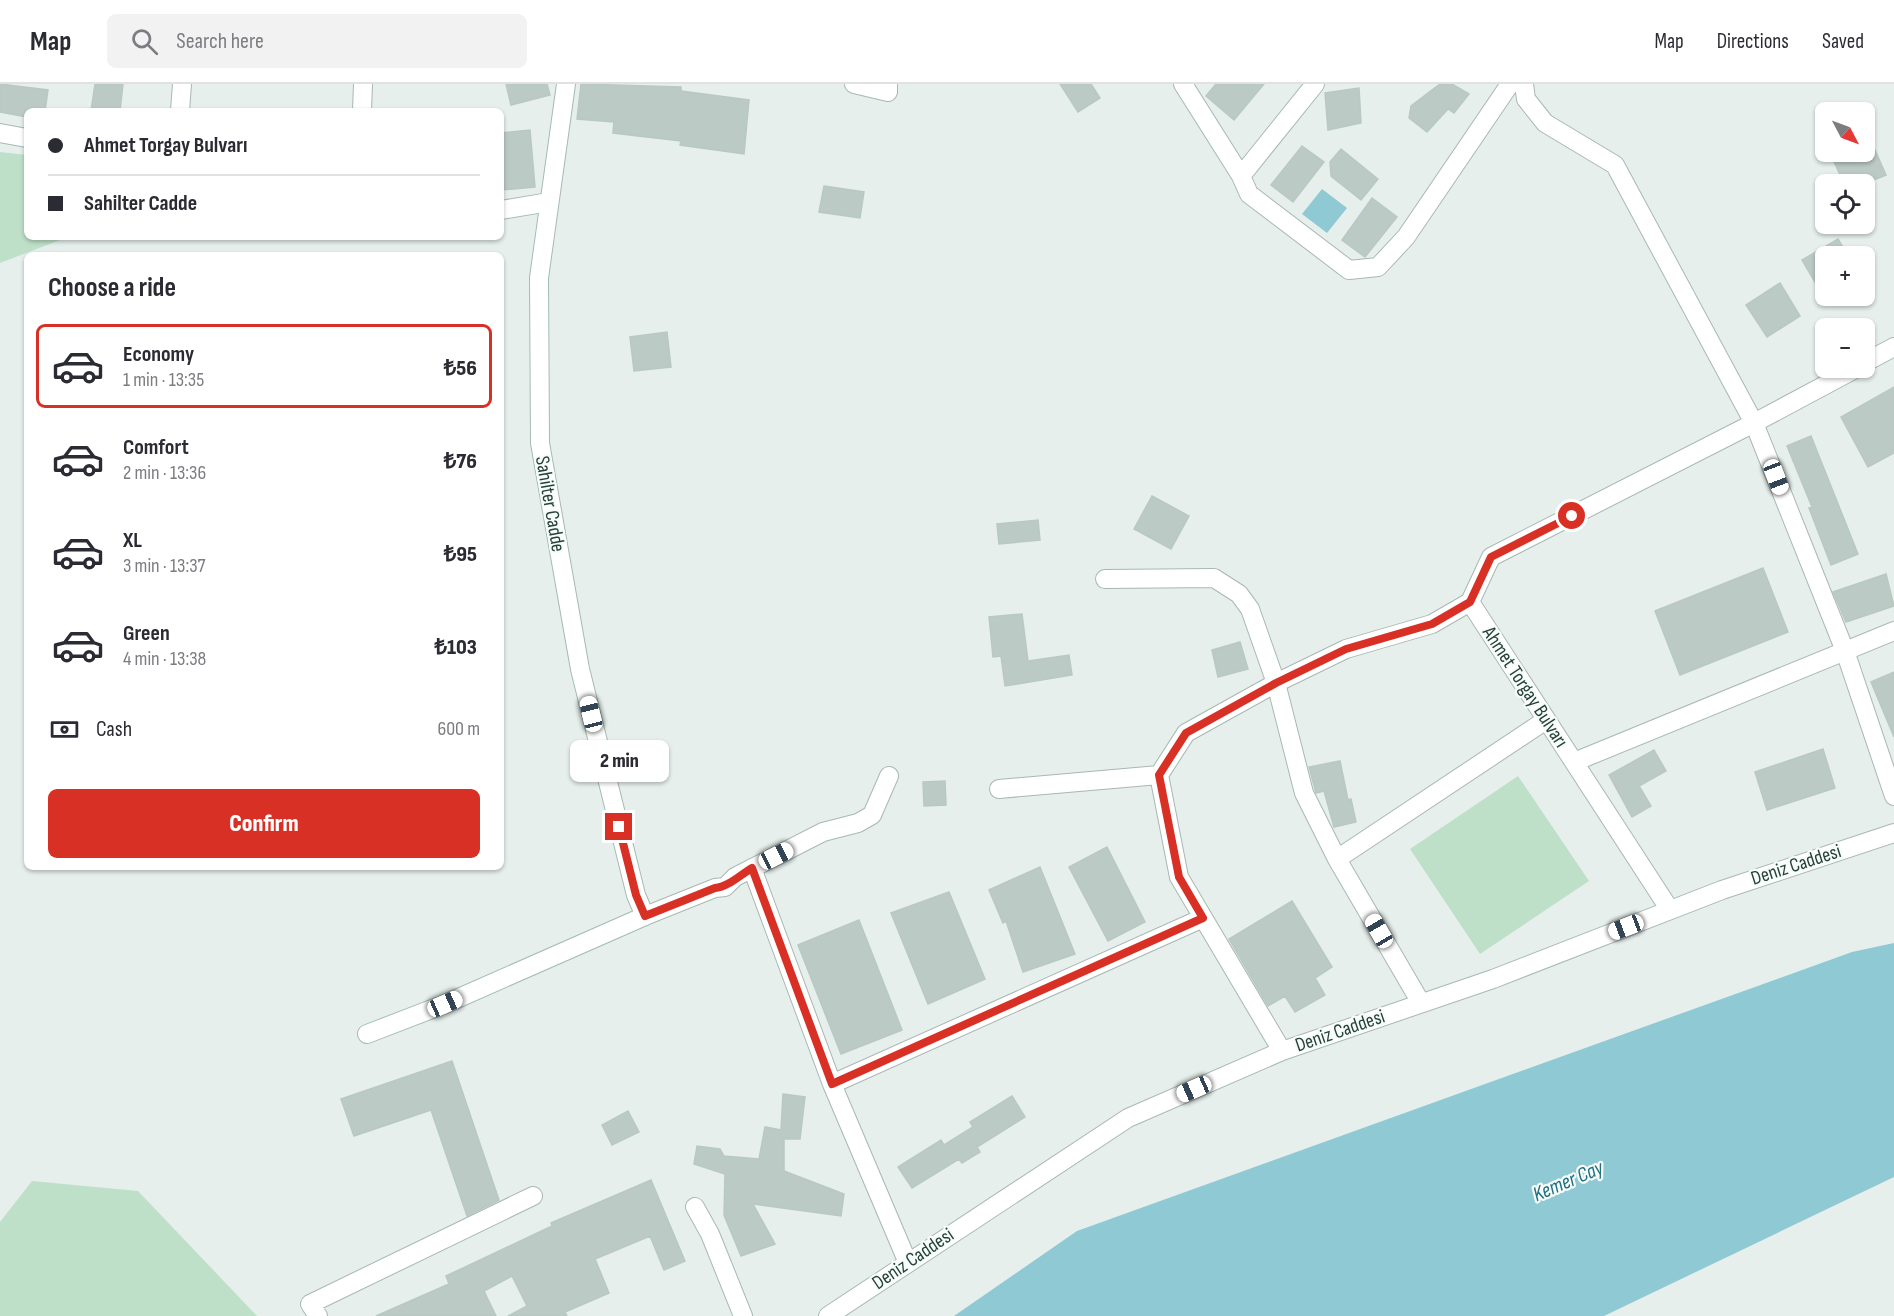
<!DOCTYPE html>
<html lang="en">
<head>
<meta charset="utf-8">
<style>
  :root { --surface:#fff; --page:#f2f2f3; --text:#2b2b33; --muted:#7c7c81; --line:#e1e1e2; --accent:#d93025 }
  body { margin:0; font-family:"Sofia Sans Condensed",sans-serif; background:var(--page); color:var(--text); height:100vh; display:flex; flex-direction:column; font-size:22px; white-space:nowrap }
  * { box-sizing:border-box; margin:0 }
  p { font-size:20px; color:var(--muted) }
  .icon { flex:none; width:33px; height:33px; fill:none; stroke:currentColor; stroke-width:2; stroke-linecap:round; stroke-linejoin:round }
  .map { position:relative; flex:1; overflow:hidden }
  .sheet { position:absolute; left:24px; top:168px; width:480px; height:618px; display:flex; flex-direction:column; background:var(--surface); border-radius:9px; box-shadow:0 2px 4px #0004 }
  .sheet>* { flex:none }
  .guide { position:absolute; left:24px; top:24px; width:480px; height:132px; border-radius:9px; box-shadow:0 2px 4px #0004; display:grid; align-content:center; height:132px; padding:0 24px; background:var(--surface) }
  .needle { width:39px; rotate:131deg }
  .buttons { position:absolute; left:1815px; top:18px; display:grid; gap:12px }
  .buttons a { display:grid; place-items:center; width:60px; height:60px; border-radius:9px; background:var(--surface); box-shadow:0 2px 4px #0004; font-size:30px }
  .end { position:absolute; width:27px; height:27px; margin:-14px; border:8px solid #d93025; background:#fff; box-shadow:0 0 0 3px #fff }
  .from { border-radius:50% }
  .bubble { position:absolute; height:42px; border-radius:9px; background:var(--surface); box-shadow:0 2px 4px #0004; font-size:20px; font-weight:800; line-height:42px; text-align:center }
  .car { position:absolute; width:18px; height:36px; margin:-18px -9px; border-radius:8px; box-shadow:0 0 4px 2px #0007; background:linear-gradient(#fff 24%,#345 0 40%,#fff 0 76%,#345 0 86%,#fff 0) }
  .guide b { display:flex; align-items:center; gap:21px; height:57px; font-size:22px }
  .guide b+b { border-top:2px solid var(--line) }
  .guide i { width:15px; height:15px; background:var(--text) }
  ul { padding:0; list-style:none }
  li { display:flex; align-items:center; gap:18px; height:84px; margin:0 12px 9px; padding:0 12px; border:3px solid transparent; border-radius:9px }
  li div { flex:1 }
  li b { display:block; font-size:22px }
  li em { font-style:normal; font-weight:800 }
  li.on { border-color:var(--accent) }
  li>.icon { width:54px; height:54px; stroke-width:1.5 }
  h2 { padding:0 24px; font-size:27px; line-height:72px }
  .pay { display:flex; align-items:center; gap:15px; height:66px; padding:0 24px; font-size:22px }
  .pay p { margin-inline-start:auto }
  .action { display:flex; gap:12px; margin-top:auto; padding:12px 24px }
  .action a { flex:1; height:69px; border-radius:9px; background:var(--accent); color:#fff; font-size:24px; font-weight:800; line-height:69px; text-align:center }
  header { display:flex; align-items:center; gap:36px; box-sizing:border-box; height:84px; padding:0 30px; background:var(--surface); border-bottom:2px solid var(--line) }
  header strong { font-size:28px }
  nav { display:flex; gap:33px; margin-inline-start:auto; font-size:21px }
  .search { width:420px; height:54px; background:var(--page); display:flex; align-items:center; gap:15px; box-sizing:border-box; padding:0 21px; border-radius:9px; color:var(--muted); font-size:22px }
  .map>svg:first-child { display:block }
  .green { fill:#bfe0c8 }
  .water { fill:#8ec9d4 }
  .building { fill:#bbcac4; stroke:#b8c9c2; stroke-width:1.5 }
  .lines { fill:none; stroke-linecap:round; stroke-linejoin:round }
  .street-casing { stroke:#a8b8b2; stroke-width:20 }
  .secondary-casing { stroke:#a4bbb3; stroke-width:20 }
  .street { stroke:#fff; stroke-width:18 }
  .secondary { stroke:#fff; stroke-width:18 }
  .route { stroke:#d93025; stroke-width:8 }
  .labels { text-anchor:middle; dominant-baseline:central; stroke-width:4.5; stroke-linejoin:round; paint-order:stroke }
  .street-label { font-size:20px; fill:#24423a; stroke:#f7fbf9 }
  .water-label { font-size:21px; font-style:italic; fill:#1c6f80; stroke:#f7fbf9 }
</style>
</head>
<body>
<header>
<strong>Map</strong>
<div class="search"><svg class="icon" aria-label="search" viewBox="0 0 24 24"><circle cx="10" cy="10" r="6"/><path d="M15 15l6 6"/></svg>Search here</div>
<nav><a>Map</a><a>Directions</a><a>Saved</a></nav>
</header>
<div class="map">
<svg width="1894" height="1232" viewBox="0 0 1894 1232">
  <rect width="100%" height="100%" fill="#e6efeb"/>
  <path class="green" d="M0,68L27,71V153H68L0,179Z
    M1518,692L1589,797L1480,870L1410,765Z
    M32,1097L138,1107L257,1232H0V1138Z"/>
  <path class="water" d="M1322,105L1347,124L1327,149L1302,130Z
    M1894,859V1093L1604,1232H954L1077,1147L1852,868Z"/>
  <path class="building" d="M0,0L48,6L45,27H27V33L0,28Z
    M95,0H123L120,27H91Z
    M506,0H547L550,11L511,21Z
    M581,0L681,3V7L749,16L744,70L680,61L681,57L613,49L614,38L577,35Z
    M1060,0H1091L1100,14L1078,28Z
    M1216,0H1264L1234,36L1206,12Z
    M1440,0H1452L1469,10L1454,29L1448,25L1427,48L1409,34L1411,22Z
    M1359,4L1361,39L1328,46L1325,9Z
    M1864,41L1886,91L1864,100H1844L1832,73L1845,68H1864Z
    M530,46L535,103L501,106V49Z
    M1302,62L1324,78L1293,118L1271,101Z
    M1341,65L1378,95L1361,116L1331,92L1330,78Z
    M824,102L864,108L860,134L819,128Z
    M1372,114L1397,133L1365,173L1342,156Z
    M1838,155L1848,172H1826V217L1802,176Z
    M1780,199L1800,232L1767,253L1746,221Z
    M667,248L671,283L634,287L630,253Z
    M1894,303V369L1868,383L1841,333Z
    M1811,352L1858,470L1831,481L1809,424L1812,423L1787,362Z
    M1152,412L1189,432L1171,465L1134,445Z
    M1038,436L1040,456L999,460L997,440Z
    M1763,484L1788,548L1680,591L1655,527Z
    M1886,490L1894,522L1846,538L1833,508Z
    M1022,530L1028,577L1069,571L1072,591L1005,602L1001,572L993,573L989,533Z
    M1240,558L1248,585L1218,593L1212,566Z
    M1894,588V653L1871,598Z
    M1823,665L1835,704L1767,726L1755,688Z
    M1654,666L1666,687L1639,702L1651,722L1632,733L1609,691Z
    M1340,677L1348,716L1351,715L1356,738L1334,743L1324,707L1316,709L1309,683Z
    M945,697L946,721L924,722L923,698Z
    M1107,763L1145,838L1108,857L1069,783Z
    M1040,783L1075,870L1023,888L1006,837L1003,839L989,806Z
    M949,808L985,895L928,920L891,829Z
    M1292,817L1332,883L1315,894L1325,911L1295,928L1285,912L1268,922L1229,855Z
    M859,836L902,946L841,970L798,861Z
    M452,977L499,1116L467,1132L431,1026L354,1052L341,1015Z
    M783,1010L805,1013L800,1055H784V1087L844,1110L841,1132L753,1120L775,1160L741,1172L724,1131L725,1090L694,1080L697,1062L720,1065L724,1072L759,1075L765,1043L781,1046Z
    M1012,1012L1025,1033L977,1063L980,1068L962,1079L959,1075L912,1104L898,1083L941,1056L944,1061L973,1043L970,1038Z
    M628,1027L639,1048L612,1061L602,1041Z
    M651,1096L685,1177L664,1186L650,1152L595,1175L609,1209L565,1228L567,1232H508L527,1222L512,1192L484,1207L496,1232H376L449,1200L446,1192L552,1142L551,1139Z"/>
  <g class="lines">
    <g class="street-casing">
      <path id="street" d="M854,0L888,8V0
        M1183,0L1241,92L1249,110L1349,186L1378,183L1406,153L1510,0
        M1524,0L1526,15L1545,39L1615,81L1754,339L1491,473L1470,518L1670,826
        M180,27L182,0
        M362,27L363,0
        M0,49L27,54
        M1241,92L1315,0
        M501,126L549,118
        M1864,279L1894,263
        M1857,284L1754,339L1845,567L1894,712
        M1105,495L1214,494L1239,510L1250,525L1276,599L1304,709L1337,775L1421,919
        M1574,678L1894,547
        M1159,691L1186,649L1276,599L1346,565L1432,540L1470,518
        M999,705L1159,691L1179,793L1282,967
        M1337,775L1546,636
        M752,784L832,1000L908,1179
        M645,832L715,804L725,803L735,793L823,748L858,739L872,731L889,692
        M832,1000L1203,834
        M695,1123L710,1150L743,1232
        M318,1232L310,1220L533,1112
        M828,1232L1128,1034L1282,967L1493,895L1722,806L1894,749"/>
    </g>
    <g class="secondary-casing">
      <path id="secondary" d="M367,950L445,920L645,832L636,811L580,585L540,359L539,194L566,0"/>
    </g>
    <use href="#street" class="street"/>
    <use href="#secondary" class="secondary"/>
  </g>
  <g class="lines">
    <path class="route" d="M619,743L636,811L645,832L715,804C728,803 740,791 752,784L832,1000L1203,834L1179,793L1159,691L1186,649L1276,599L1346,565L1432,540L1470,518L1491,473L1572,432"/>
  </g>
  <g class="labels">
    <g class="street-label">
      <text transform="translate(550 420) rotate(80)">Sahilter Cadde</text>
      <text transform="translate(1525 603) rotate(57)">Ahmet Torgay Bulvarı</text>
      <text transform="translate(1796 781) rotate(-18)">Deniz Caddesi</text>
      <text transform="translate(1340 947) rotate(-19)">Deniz Caddesi</text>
      <text transform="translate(913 1175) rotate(-34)">Deniz Caddesi</text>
    </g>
    <g class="water-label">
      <text transform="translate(1568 1097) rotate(-23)">Kemer Cay</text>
    </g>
  </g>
</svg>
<div class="buttons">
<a><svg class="needle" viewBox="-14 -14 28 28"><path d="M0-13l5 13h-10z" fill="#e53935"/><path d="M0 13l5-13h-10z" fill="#7c7c81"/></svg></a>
<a><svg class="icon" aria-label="locate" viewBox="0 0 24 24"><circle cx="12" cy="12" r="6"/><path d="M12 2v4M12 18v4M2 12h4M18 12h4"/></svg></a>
<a>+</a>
<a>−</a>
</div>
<i class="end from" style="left:1572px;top:432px"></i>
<i class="end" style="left:619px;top:743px"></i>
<div class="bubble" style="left:570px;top:656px;width:99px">2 min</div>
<i class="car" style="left:1776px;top:393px;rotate:159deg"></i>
<i class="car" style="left:591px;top:630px;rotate:346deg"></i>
<i class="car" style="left:776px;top:772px;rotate:63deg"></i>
<i class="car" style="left:1626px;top:843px;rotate:249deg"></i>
<i class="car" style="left:1379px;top:847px;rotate:330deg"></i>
<i class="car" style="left:445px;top:920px;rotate:66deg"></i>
<i class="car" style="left:1194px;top:1005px;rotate:246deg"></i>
<div class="guide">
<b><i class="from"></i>Ahmet Torgay Bulvarı</b>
<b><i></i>Sahilter Cadde</b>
</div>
<section class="sheet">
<h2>Choose a ride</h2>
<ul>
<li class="on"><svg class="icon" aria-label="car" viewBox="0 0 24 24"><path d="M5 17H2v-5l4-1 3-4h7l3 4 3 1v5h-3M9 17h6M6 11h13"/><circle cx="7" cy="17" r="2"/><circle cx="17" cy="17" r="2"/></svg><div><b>Economy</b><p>1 min · 13:35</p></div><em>₺56</em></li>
<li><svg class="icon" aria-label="car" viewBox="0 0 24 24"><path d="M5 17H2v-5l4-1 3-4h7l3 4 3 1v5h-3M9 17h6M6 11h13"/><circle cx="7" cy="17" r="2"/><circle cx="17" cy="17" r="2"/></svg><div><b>Comfort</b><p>2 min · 13:36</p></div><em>₺76</em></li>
<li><svg class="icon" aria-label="car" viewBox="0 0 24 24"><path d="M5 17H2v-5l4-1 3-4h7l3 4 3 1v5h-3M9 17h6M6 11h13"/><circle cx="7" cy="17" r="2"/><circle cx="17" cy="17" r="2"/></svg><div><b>XL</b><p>3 min · 13:37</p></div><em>₺95</em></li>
<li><svg class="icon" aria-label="car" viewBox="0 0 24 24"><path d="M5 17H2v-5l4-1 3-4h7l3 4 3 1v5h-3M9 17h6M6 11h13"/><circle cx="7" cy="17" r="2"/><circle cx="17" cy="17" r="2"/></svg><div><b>Green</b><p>4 min · 13:38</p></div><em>₺103</em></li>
</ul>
<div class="pay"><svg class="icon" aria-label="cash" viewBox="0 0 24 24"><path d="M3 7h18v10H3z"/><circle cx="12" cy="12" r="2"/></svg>Cash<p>600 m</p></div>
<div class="action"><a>Confirm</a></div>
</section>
</div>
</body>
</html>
